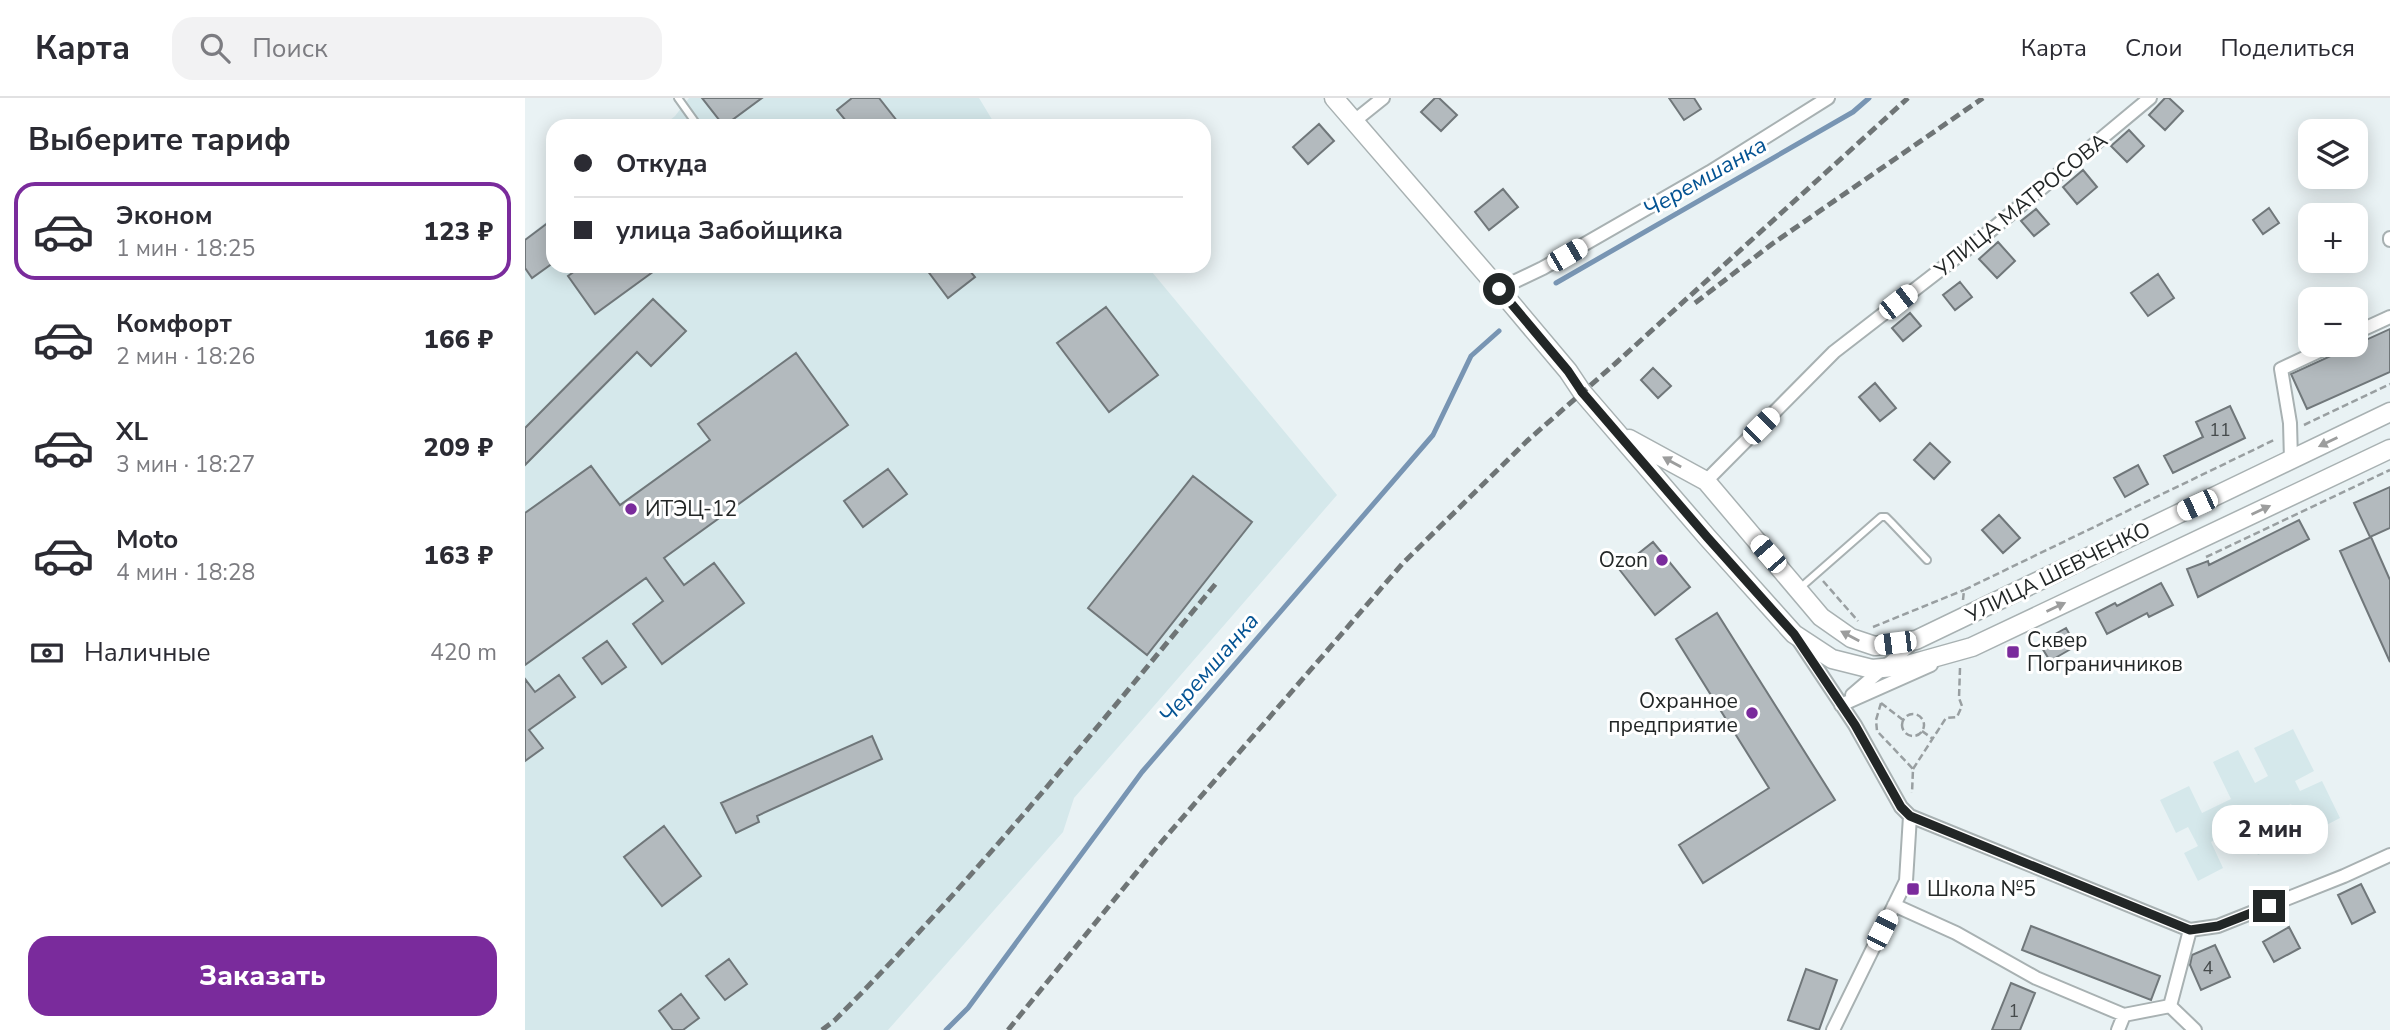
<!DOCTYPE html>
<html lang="ru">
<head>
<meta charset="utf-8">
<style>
  :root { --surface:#fff; --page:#f2f2f3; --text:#2b2b33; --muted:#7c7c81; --line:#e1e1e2; --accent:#7a2b9c }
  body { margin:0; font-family:"Nunito Sans",sans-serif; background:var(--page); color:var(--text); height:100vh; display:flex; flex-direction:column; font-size:26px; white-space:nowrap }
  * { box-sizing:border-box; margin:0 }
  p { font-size:23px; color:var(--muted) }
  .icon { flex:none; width:38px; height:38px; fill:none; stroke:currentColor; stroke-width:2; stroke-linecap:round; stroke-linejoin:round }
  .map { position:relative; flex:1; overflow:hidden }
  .panel { display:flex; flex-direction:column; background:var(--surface); width:525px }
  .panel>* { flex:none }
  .banner { position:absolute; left:21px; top:21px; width:665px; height:154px; border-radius:21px; box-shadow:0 4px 18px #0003; display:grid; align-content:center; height:154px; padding:0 28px; background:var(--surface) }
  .tools { position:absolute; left:1773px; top:21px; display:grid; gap:14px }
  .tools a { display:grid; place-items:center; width:70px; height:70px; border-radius:14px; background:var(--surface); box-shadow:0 4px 18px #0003; font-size:35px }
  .end { position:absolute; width:32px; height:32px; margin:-16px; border:9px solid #222626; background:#fff; box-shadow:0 0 0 4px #fff }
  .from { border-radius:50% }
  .bubble { position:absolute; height:49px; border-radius:21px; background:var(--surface); box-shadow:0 4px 18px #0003; font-size:23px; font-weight:800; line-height:49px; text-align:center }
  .car { position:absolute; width:21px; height:42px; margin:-21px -10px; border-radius:9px; box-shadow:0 0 5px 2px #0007; background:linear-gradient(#fff 24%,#345 0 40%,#fff 0 76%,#345 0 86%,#fff 0) }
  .banner b { display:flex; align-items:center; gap:24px; height:66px; font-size:26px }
  .banner b+b { border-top:2px solid var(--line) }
  .banner i { width:18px; height:18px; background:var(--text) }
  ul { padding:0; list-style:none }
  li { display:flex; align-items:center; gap:21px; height:98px; margin:0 14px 10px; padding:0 14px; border:4px solid transparent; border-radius:21px }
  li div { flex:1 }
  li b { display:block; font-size:26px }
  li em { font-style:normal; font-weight:800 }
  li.selected { border-color:var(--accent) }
  li>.icon { width:63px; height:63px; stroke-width:1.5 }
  h2 { padding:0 28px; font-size:32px; line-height:84px }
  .pay { display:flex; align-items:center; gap:18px; height:77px; padding:0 28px; font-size:26px }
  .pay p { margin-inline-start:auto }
  .button { display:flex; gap:14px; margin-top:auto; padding:14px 28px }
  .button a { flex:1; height:80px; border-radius:21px; background:var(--accent); color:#fff; font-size:28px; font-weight:800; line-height:80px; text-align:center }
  header { display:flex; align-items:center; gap:42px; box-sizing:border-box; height:98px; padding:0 35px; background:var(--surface); border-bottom:2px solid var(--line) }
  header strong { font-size:33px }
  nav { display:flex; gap:38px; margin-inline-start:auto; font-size:24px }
  .search { width:490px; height:63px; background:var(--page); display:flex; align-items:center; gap:18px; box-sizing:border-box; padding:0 24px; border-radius:21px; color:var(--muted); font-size:26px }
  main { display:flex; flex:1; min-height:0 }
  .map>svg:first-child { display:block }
  .built { fill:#d5e8eb }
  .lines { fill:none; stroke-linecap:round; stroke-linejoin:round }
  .stream { stroke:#7895b3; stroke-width:5 }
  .building { fill:#b3babe; stroke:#70777a; stroke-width:2 }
  .service-casing { stroke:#a8b1b2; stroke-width:10 }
  .minor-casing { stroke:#a8b1b2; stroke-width:16 }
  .secondary-casing { stroke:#a8b1b2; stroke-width:21 }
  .path { stroke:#999fa1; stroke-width:2.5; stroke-dasharray:7 3.5; stroke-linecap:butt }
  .service { stroke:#fff; stroke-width:6 }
  .minor { stroke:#fff; stroke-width:12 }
  .secondary { stroke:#fff; stroke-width:18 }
  .rail { stroke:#6f7576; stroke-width:5; stroke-dasharray:10 5; stroke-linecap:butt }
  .oneway { fill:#9c9d9d }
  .route { stroke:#222626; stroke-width:9 }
  .poi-dot { fill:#7a2b9c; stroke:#fff; stroke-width:2.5 }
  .labels { text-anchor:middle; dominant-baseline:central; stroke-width:6; stroke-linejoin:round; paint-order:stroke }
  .number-label { font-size:18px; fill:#464b4c }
  .street-label { font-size:21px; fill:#222626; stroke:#fff }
  .poi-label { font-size:21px; fill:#222626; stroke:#fff; text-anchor:start }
  .water-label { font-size:23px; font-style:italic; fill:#045393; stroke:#fff }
</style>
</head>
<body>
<header>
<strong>Карта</strong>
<div class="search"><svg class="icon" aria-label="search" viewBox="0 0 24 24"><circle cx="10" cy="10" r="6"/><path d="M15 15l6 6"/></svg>Поиск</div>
<nav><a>Карта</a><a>Слои</a><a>Поделиться</a></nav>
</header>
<main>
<section class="panel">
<h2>Выберите тариф</h2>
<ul>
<li class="selected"><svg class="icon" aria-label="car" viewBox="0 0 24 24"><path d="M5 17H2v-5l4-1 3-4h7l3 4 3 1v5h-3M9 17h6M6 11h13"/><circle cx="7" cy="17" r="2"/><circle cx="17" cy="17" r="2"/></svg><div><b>Эконом</b><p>1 мин · 18:25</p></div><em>123 ₽</em></li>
<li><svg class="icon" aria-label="car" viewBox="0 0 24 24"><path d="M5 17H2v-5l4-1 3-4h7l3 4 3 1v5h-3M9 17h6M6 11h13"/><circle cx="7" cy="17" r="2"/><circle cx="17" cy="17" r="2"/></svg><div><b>Комфорт</b><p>2 мин · 18:26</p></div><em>166 ₽</em></li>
<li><svg class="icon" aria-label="car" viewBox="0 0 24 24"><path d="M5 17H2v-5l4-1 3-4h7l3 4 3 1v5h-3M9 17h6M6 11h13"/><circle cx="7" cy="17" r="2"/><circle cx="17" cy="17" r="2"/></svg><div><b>XL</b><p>3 мин · 18:27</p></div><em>209 ₽</em></li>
<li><svg class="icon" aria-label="car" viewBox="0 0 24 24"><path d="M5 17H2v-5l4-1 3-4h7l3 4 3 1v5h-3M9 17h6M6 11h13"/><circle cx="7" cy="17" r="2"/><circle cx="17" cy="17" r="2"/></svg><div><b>Moto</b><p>4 мин · 18:28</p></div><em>163 ₽</em></li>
</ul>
<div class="pay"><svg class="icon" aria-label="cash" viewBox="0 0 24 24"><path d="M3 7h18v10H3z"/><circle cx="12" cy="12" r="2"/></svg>Наличные<p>420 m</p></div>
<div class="button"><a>Заказать</a></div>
</section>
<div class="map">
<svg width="1865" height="932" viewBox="0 0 1865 932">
  <rect width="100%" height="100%" fill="#e9f2f4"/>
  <path class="built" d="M164,0H454L471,28H138L150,18Z
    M28,118V168H622L812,397L549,700L538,734L363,932H0V141Z
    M1768,631L1789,673L1770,683L1775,693L1797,683L1815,720L1782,737L1766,706L1740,719L1754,747L1733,757L1718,728L1686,744L1698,770L1673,783L1659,755L1673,748L1663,729L1651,735L1635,702L1664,688L1677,715L1706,701L1688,664L1713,652L1730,685L1743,678L1729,650Z"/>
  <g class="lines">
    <path class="stream" d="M1031,185L1328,14L1344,0
      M421,932L443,910L617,674L908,337L946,258L974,233"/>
  </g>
  <path class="building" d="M177,0H237L199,28Z
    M327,0H354L376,28H325L312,12Z
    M910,0H914L932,17L916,33L896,14Z
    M1144,0H1169L1176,11L1159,22Z
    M1640,0H1644L1658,13L1640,32L1624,17Z
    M794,26L809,43L783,66L768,49Z
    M1604,32L1619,48L1602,64L1586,48Z
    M1558,72L1572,89L1552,106L1538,89Z
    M978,91L993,109L964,132L950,114Z
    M1744,110L1754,125L1738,136L1728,122Z
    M1511,111L1524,126L1509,138L1496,123Z
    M28,121V165L7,180L0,170V142Z
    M1473,144L1490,163L1472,180L1454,161Z
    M57,168H136L70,216L43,178Z
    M399,168H441L450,179L423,200Z
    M1633,176L1649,200L1623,218L1606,195Z
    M1435,184L1447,199L1430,212L1418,197Z
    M128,201L161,233L126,268L112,254L0,367V330Z
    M581,209L633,277L584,314L532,245Z
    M1385,215L1396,228L1378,243L1367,230Z
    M1865,231V274L1782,311L1766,276Z
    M271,255L323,327L139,460L159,487L189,465L219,505L137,566L108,526L138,503L121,480L0,567V415L66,368L95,407L185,342L173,326Z
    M1128,270L1146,288L1133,300L1116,282Z
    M1350,285L1371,310L1355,323L1334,299Z
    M1705,308L1720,340L1648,375L1639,358L1678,339L1671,324Z
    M1405,345L1425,364L1409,381L1389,362Z
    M1613,367L1623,386L1600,399L1589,380Z
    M363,371L382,396L338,429L319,403Z
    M668,378L727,424L622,557L563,510Z
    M1865,389V430L1845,439L1829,405Z
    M1474,417L1495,440L1478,455L1457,432Z
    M1774,422L1784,441L1673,499L1662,471L1683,463L1684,467Z
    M1846,439L1865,482V564L1815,453Z
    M1128,444L1165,489L1130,517L1094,471Z
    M1636,485L1648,507L1624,519L1622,515L1582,536L1571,515L1590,505L1592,508Z
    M1192,515L1310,702L1178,785L1154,747L1244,690L1151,541Z
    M1541,530L1551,548L1525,563L1514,545Z
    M82,543L101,569L77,586L58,560Z
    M34,577L50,599L4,632L18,650L0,663V581L10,594Z
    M347,638L357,661L232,718L234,724L211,735L196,705Z
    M139,728L176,778L137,808L99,759Z
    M1836,786L1850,814L1827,826L1813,797Z
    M1506,828L1635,878L1626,902L1497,852Z
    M1764,829L1775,850L1749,864L1738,844Z
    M1690,847L1705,879L1676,892L1665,867L1667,857Z
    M204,861L222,886L200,902L181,878Z
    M1281,871L1312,882L1294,932L1263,922Z
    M1486,885L1510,895L1495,932H1467Z
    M156,896L174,920L158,932H148L134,913Z"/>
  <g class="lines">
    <g class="service-casing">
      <path id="service" d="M153,0L173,28
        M1275,490L1356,419H1361L1366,424L1402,462"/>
    </g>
    <g class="minor-casing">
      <path id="minor" d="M828,24L858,0
        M1865,140V142
        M974,191L1018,170L1185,74L1303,0
        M1830,235L1865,219
        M1766,362L1765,325L1756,271L1807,247
        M1181,383L1309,254L1459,138L1625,0
        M1274,543L1330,627L1376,709L1385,718L1665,832L1693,828L1819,778L1865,757
        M1327,597L1390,543
        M1316,607L1406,567
        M1369,807L1431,835L1511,880L1599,917L1645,908L1665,832
        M1645,908L1670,932
        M1308,932L1381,783L1385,718
        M1593,932L1599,917"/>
    </g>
    <g class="secondary-casing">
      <path id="secondary" d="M809,0L974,191L1043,273L1057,294L1182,439L1269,536L1307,561L1347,571L1379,568L1447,549L1865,351
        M1104,341L1181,383L1296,519L1326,540L1350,548L1391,542L1865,314"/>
    </g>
    <path class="path" d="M1779,327L1865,286
      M1681,459L1865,372
      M1298,483L1333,523
      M1438,502L1439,492L1751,341
      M1348,529L1439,492
      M1356,605L1351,622L1352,633L1388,671L1387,695
      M1356,605L1378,622
      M1377 627a11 11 0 1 1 22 0a11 11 0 1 1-22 0Z
      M1397,633L1408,641
      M1388,671L1421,620L1432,619L1437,608L1434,600L1435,570"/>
    <use href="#service" class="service"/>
    <use href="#minor" class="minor"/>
    <use href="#secondary" class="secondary"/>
    <path class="rail" d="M1170,205L1247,146L1458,0
      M297,932L310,922C448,783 569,633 693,483
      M483,932L633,748L878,465L1002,343L1092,264L1383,0"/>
  </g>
  <defs><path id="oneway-solid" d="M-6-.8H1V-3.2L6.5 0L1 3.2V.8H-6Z" transform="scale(1.75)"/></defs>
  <g class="oneway">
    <use href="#oneway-solid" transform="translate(1803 344) rotate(154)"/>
    <use href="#oneway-solid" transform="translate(1147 364) rotate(-151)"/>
    <use href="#oneway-solid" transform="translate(1736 412) rotate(-25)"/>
    <use href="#oneway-solid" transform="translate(1531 509) rotate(-25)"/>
    <use href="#oneway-solid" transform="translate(1325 538) rotate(-152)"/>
  </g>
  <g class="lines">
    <path class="route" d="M974,191L1043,273L1057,294L1182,439L1269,536L1330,627L1376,709L1385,718L1665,832L1693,828L1744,808"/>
  </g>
  <g class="poi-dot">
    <circle cx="106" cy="411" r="7"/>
    <circle cx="1137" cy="462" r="7"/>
    <rect x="1481" y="547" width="14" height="14" rx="3.5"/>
    <circle cx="1227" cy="615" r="7"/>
    <rect x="1381" y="784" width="14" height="14" rx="3.5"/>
  </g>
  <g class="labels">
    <g class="number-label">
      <text x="1695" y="332">11</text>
      <text x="1683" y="870">4</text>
      <text x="1489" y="913">1</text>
    </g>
    <g class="street-label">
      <text transform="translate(1496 107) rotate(-39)">УЛИЦА МАТРОСОВА</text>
      <text transform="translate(1533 474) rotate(-26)">УЛИЦА ШЕВЧЕНКО</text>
    </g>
    <g class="poi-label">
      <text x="120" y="411">ИТЭЦ-12</text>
      <text x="1123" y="462" text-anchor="end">Ozon</text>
      <text x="1502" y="542">Сквер<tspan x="1502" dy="24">Пограничников</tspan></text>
      <text x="1213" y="603" text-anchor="end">Охранное<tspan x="1213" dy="24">предприятие</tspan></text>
      <text x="1402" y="791">Школа №5</text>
    </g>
    <g class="water-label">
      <text transform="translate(1180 79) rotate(-30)">Черемшанка</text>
      <text transform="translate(684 570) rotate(-49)">Черемшанка</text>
    </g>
  </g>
</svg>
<div class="tools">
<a><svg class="icon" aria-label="layers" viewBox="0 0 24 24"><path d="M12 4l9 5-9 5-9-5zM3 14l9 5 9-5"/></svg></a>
<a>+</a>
<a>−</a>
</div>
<i class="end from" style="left:974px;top:191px"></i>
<i class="end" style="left:1744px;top:808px"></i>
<div class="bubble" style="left:1687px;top:707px;width:116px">2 мин</div>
<i class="car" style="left:1042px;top:157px;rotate:60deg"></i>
<i class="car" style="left:1373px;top:204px;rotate:52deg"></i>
<i class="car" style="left:1236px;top:328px;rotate:45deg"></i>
<i class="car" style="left:1672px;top:407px;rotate:245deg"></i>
<i class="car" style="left:1243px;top:456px;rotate:319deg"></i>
<i class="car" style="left:1370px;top:545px;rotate:263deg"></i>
<i class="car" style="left:1357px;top:832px;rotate:27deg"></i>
<div class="banner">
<b><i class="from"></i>Откуда</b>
<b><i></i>улица Забойщика</b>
</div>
</div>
</main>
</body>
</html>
